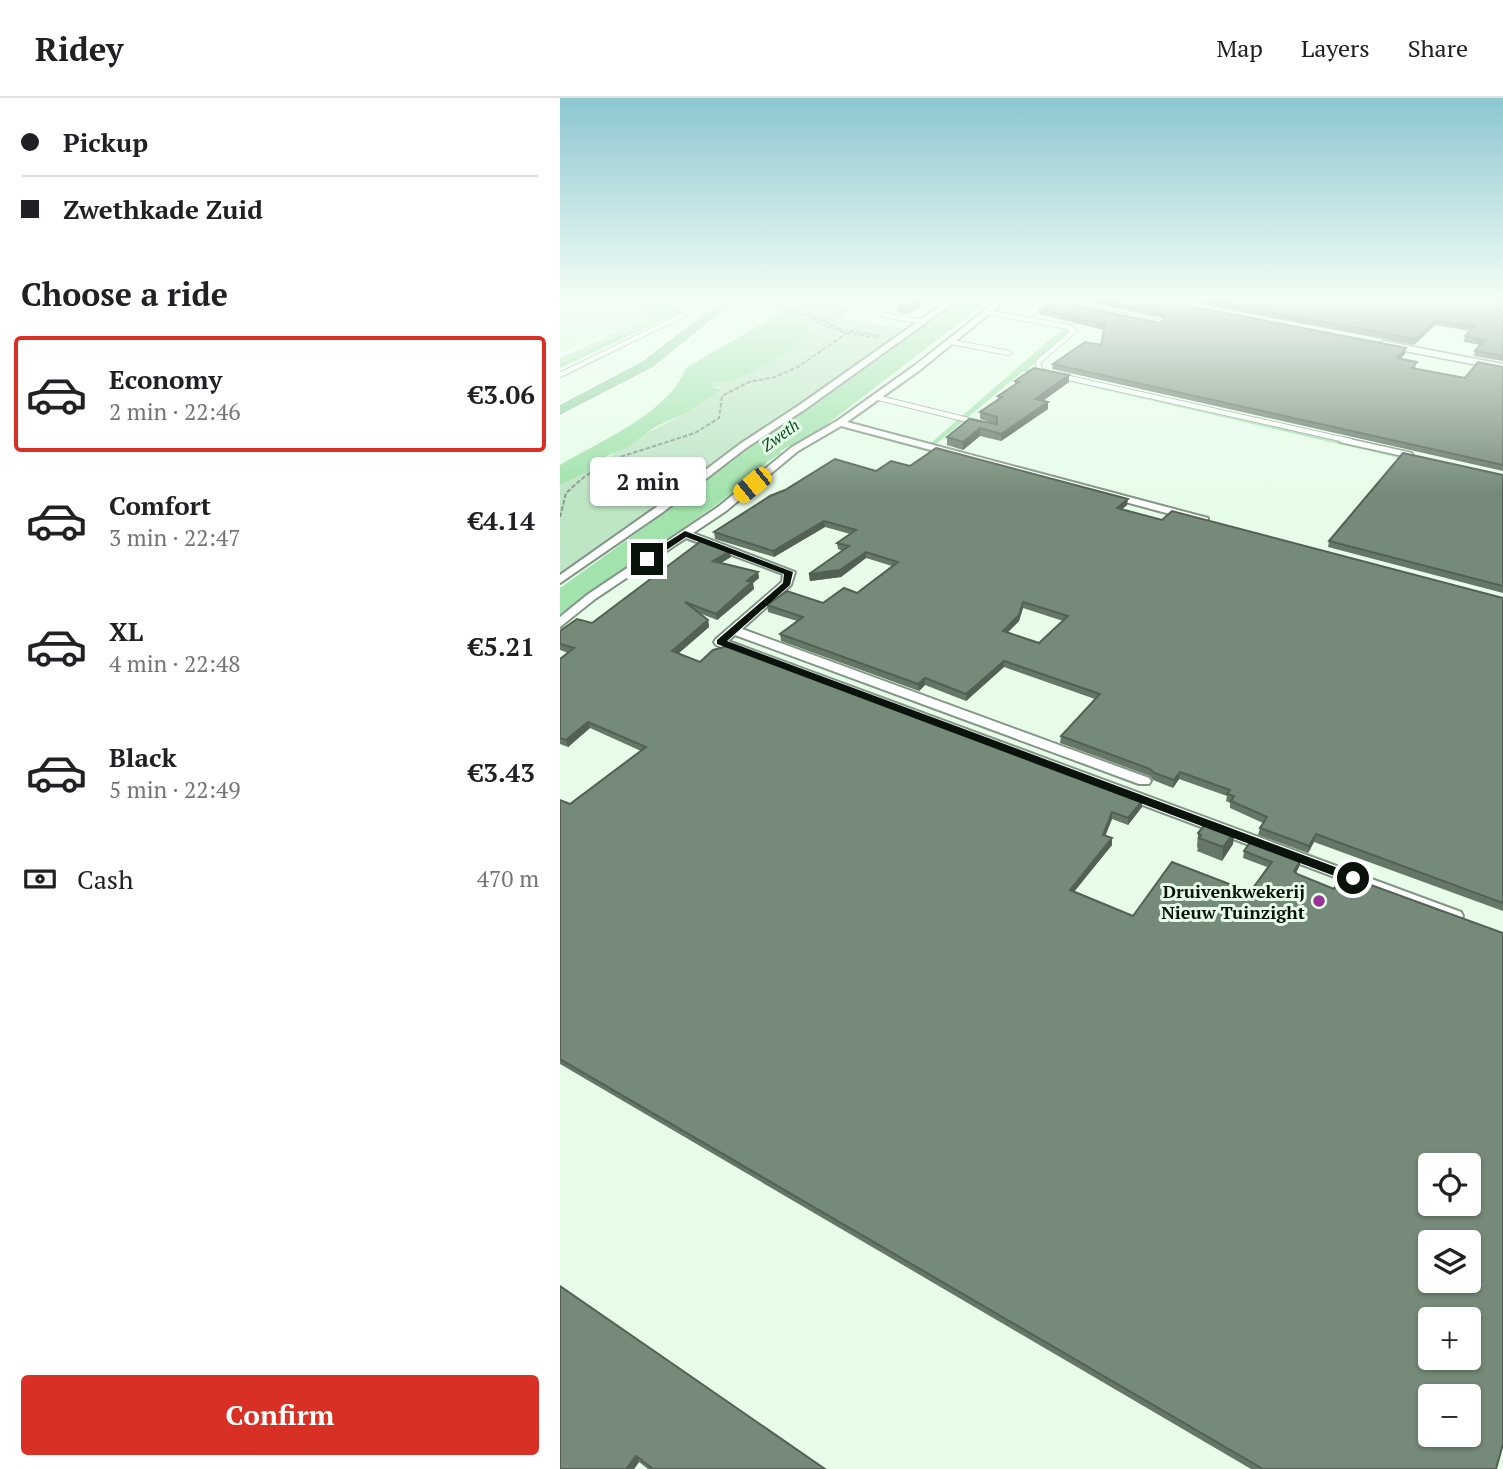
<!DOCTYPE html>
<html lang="en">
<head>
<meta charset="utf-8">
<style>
  :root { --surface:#fff; --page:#f2f2f2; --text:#202124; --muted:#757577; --line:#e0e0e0; --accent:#d93025 }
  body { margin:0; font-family:"PT Serif",serif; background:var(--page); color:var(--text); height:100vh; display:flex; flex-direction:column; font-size:26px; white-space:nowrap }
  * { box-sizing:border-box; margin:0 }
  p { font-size:23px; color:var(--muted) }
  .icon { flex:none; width:38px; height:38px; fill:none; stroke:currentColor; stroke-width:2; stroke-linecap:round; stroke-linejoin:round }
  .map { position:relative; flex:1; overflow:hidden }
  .sheet { display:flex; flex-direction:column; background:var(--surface); width:560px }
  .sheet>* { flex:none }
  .top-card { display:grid; align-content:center; height:154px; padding:0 21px; background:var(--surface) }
  .controls { position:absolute; left:858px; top:1055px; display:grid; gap:14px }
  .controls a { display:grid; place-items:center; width:63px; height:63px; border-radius:7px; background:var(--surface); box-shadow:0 2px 5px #0004; font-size:35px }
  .end { position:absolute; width:32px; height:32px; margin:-16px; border:9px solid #0a120c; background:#fff; box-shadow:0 0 0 4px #fff }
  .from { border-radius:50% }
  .bubble { position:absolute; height:49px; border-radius:7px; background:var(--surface); box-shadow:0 2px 5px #0004; font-size:23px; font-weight:800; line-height:49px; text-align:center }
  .car { position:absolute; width:21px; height:42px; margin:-21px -10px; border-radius:9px; box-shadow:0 0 5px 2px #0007; background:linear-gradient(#f5c518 24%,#345 0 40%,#f5c518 0 76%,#345 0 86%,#f5c518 0) }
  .top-card b { display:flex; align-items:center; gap:24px; height:66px; font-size:26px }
  .top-card b+b { border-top:2px solid var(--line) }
  .top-card i { width:18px; height:18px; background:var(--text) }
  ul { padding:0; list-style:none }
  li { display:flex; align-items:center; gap:21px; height:116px; margin:0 14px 10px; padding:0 7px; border:4px solid transparent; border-radius:7px }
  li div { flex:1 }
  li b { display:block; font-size:26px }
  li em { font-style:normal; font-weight:800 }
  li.current { border-color:var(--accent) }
  li>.icon { width:63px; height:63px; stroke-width:1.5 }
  h2 { padding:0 21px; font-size:32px; line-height:84px }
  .pay { display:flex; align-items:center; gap:18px; height:77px; padding:0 21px; font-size:26px }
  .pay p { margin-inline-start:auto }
  .action { display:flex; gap:14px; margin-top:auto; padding:14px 21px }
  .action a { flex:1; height:80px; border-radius:7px; background:var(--accent); color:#fff; font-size:28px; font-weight:800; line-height:80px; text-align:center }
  header { display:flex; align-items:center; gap:42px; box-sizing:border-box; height:98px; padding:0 35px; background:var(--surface); border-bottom:2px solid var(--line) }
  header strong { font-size:33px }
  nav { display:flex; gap:38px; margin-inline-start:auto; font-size:24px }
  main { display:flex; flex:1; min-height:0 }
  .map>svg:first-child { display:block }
  .built { fill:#d8f5dc }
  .green { fill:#bee5c4 }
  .water { fill:#a2e2ac }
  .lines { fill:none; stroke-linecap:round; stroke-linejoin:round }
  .stream { stroke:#a2e2ac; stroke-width:3.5 }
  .service-far1-casing { stroke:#829685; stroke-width:6 }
  .service-casing { stroke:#829685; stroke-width:8 }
  .minor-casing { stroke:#829685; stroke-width:4 }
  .tertiary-casing { stroke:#829685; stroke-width:3 }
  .primary-casing { stroke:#fff; stroke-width:3 }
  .path { stroke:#8a9a8d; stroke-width:2; stroke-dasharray:4.5 2; stroke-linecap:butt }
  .service-far1 { stroke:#fff; stroke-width:4.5 }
  .service { stroke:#fff; stroke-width:5 }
  .minor { fill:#fff; fill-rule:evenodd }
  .tertiary { fill:#fff; fill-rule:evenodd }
  .primary { fill:#97d3a4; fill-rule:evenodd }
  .wall { fill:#657767; fill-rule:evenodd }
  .shaded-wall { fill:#526154 }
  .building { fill:#758a78; stroke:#526154; stroke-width:2; fill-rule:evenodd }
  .route { fill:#0a120c }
  .poi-dot { fill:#993296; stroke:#e7fdea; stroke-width:2.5 }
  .labels { text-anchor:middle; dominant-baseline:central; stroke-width:6; stroke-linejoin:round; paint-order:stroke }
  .far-water-label { font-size:16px; font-style:italic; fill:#004b1b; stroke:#e7fdea }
  .poi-label { font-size:18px; font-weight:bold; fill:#0a120c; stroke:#e7fdea; text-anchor:end }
</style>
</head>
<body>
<header>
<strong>Ridey</strong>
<nav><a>Map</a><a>Layers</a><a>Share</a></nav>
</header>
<main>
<section class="sheet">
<div class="top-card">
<b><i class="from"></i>Pickup</b>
<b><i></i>Zwethkade Zuid</b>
</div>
<h2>Choose a ride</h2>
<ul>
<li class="current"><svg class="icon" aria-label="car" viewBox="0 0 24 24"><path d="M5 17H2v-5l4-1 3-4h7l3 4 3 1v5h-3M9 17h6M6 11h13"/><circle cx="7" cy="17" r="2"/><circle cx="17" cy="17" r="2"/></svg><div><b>Economy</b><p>2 min · 22:46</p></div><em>€3.06</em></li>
<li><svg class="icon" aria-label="car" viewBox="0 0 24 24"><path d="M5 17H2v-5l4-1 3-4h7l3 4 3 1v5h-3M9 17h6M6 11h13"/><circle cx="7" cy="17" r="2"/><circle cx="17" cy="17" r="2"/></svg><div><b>Comfort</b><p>3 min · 22:47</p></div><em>€4.14</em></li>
<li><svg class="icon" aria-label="car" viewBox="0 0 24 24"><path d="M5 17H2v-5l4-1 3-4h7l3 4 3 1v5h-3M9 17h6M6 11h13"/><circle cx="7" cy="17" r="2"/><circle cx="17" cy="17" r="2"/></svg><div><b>XL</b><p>4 min · 22:48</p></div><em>€5.21</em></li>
<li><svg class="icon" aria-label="car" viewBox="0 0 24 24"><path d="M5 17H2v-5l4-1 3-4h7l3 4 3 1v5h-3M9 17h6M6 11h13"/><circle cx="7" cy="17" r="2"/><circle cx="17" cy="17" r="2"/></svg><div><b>Black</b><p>5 min · 22:49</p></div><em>€3.43</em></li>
</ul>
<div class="pay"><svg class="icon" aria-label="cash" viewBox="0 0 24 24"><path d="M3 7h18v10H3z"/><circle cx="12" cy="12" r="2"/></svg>Cash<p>470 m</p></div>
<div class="action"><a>Confirm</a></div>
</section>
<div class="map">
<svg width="943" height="1371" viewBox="0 0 943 1371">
  <rect width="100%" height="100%" fill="#e7fdea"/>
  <path class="built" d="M0,203H58L106,213L0,254Z"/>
  <path class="green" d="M30,203H144L117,212L0,267V260L91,218L86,214L45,208Z
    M265,203H303L280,220L350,232L175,349L60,436L0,477V387L24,376L77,340L126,315L160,292L161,289H153L151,285C160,281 165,286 173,283C201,272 227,253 253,237L243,222L231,218L246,209Z"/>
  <path class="water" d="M241,203L267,204L246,209L232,218L243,222L253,237C228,253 202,272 173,283C165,286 160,281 152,285L153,289L162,291L126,315L95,329L66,350L47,358L39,368L24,376L0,387V367C40,343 109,315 126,270Z
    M396,203H428L257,334L220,353L221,356C211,358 183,387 171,396C114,438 55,475 0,520V490L106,414L175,359Z
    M506,230L509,232L506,238L469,270L470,273L943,381V384L463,273L376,346L371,345L488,243Z"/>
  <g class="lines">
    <path class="stream" d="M0,268L120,212L53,204"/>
    <g class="service-far1-casing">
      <path id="service-far1" d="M514,203L518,208L601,225
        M427,214L509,229L514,233L478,264L480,273L485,274
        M324,217L363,224
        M391,244L449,255
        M0,277L151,203
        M500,278L790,343
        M315,299L416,324"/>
    </g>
    <g class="service-casing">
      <path id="service" d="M782,342L850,357"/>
    </g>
    <g class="minor-casing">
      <path id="minor" d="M387,203H396L247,310L186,350L103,414L0,485V477L95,410L180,346L241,306Z
        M437,203H445L360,272L287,324L648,420V424H640L281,328L238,353L166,413L133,435L235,474L231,487L182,531L589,680L591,683L589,686H579L175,537L168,543L901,814L903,818L901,822H889L156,547L154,544L156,541L222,484L223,476L126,440L35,501L0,529V519L27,497L158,409L232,349L277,323L354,268Z"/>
    </g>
    <g class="tertiary-casing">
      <path id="tertiary" d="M823,243L943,266V272L819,248L818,246Z"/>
    </g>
    <g class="primary-casing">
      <path id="primary" d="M167,203H182L150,223L93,269L0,317V307L83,263L142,217Z"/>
    </g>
    <path class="path" d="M213,212L225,203
      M248,216L280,231L321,238
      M263,224L296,203
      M287,235L318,240
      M0,419L6,395L25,378L57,360L135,335L159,320L162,298L189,284L215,279L238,269L287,235L265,228L247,217L219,212"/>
    <use href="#service-far1" class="service-far1"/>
    <use href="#service" class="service"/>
    <use href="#minor" class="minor"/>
    <use href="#tertiary" class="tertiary"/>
    <use href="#primary" class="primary"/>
  </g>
  <path class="wall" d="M369,203L348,216L338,215L337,206Z
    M520,203H603L845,256L841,260L856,269L855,270L905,280L943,269V373L492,271L493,266L541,247L544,232L479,216V211L517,208L600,225L603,223L602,220Z
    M624,203H943V263L914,258L915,253L920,247L904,244L905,238L910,233L875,227L854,247Z
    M509,277V284L483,303L488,311L441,343L420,338L403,352L387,347V339L437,326L420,321V314L438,302V298L455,287V283Z
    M350,368L567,407L562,411L602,422L943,500V813L754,744L748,755L698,737L700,730L703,725L670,710V705L666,703L667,698L619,681L613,690L593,682L590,678L500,645L501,638L535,601L444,569L406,603L365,587L359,593L221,543L220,536L237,523L208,514L207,507L263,505L297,495L332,468L306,460L281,479L250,483L249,476L283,453L278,451L277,445L290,436L265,429L214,459L155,441L154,434L316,373ZM463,510L503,523L479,545L448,534L459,523Z
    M943,377V495L768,449L769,443Z
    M171,459L161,465L198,474L199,480L193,485L194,491L157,522L139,515L148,522L149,529L118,556L140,564L582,703V709L568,727L552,721L545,737L552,747L514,793L573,818L690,794L707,769L683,760L684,753L741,762L739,769L736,775L936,1371H691L0,966V702L10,706L81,653L30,630L8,649L0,646V561L8,555L0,552V533L32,525Z
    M638,735L673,746L662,763L637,753L638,750L637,749Z
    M0,1188L265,1371H88L79,1364L74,1371H0Z"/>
  <path class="shaded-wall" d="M355,203H369L348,216L347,208Z
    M877,222L875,227L854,247L855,241Z
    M846,250L845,256L836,265L837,260Z
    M509,277V284L475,308V301Z
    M488,304V311L441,343V336Z
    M420,330V338L403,352V344Z
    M568,401L567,407L557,416V410Z
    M264,423L265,429L214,459L213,453Z
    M170,453L171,459L154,469L153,463Z
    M306,454V460L281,479L250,483L249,476Z
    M198,474L199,480L193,485L194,491L157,522L156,516L187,483Z
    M463,504V510L459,523L443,539V533Z
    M148,522L149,529L113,560L112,553Z
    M444,563V569L406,603V596Z
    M365,580V587L359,593L358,586Z
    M28,624L30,630L8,649L6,642Z
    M620,674L619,681L613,690L614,682Z
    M582,703V709L568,727V720Z
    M552,714V721L543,744V737Z
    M675,733L673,746L662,763L663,749Z
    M756,736L754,744L748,755L749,748Z
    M552,740V747L510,799V792Z
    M741,762L739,769L733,780L734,773Z
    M76,1358L79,1364L74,1371H66Z"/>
  <path class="building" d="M340,203H355L347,208L337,206Z
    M493,203H514L517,208L600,225L606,222L602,215L542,203H603L846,250L837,260L857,264L852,270L905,280L918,264L943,269V367L493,266L525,244L541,247L545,227L479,211Z
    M650,203H943V258L915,253L924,242L905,238L915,228L877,222L855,241Z
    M474,270L509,277L475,301L488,304L441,336L420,330L403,344L387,339L409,321L437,326V319L420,314L442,299L438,298L459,284L455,283Z
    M376,350L568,401L557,410L602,422L612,413L943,500V805L756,736L749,748L700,730L707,719L671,703L674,698L667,696L670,692L620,674L614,682L594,675L590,671L501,638L540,596L444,563L406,596L365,580L358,586L220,536L243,519L207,507L227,493L263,505L284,490L297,495L338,464L306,454L280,472L249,476L289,448L277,445L296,432L264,423L213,453L154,434L210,398L225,392L275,361L316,373L331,363L350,368ZM463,504L508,518L479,545L443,533L459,517Z
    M843,355L943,377V488L769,443Z
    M141,443L170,453L153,463L198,474L187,483L192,484L156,516L125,504L148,522L112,553L140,564L153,552L168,548L582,703L568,720L552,714L543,737L552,740L510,792L573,818L612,764L690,794L712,764L684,753L691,743L741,762L734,773L737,776L774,791L779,782L786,785L789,779L943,835V1346L936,1371H703L0,961V702L10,706L86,649L28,624L6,642L0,640V561L14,550L0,546V533L17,521L32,525ZM870,1068H908V1106H870ZM870,1144H908V1183H870ZM870,1222H908V1260H870ZM870,1298H908V1337H870Z
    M648,723L675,733L663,749L639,740L641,737L638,735Z
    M0,1188L265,1371H93L76,1358L66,1371H0Z"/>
  <linearGradient id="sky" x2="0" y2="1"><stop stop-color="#8cc6d0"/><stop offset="0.51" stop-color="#f4fef6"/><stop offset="1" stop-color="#f4fef6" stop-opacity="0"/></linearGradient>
  <rect width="943" height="395" fill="url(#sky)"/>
  <path class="route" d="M125,433L233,474L230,487L167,543L797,777L799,780L797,783H788L157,546V542L223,485L224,476L126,439L90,463H84V459Z"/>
  <circle class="poi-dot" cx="759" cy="803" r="7"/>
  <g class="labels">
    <g class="far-water-label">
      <text transform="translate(220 337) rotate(-36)">Zweth</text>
    </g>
    <g class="poi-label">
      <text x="745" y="793">Druivenkwekerij<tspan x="745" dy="21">Nieuw Tuinzight</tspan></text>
    </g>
  </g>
</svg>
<div class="controls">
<a><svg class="icon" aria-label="locate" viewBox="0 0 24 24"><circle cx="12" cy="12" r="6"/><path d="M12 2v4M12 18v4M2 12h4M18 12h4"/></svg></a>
<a><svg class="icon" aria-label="layers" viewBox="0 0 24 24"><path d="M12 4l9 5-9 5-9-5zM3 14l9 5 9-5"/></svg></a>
<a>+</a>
<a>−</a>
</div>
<i class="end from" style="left:793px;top:780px"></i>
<i class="end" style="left:87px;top:461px"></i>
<div class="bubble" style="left:30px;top:359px;width:116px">2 min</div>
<i class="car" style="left:192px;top:387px;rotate:231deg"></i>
</div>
</main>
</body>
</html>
